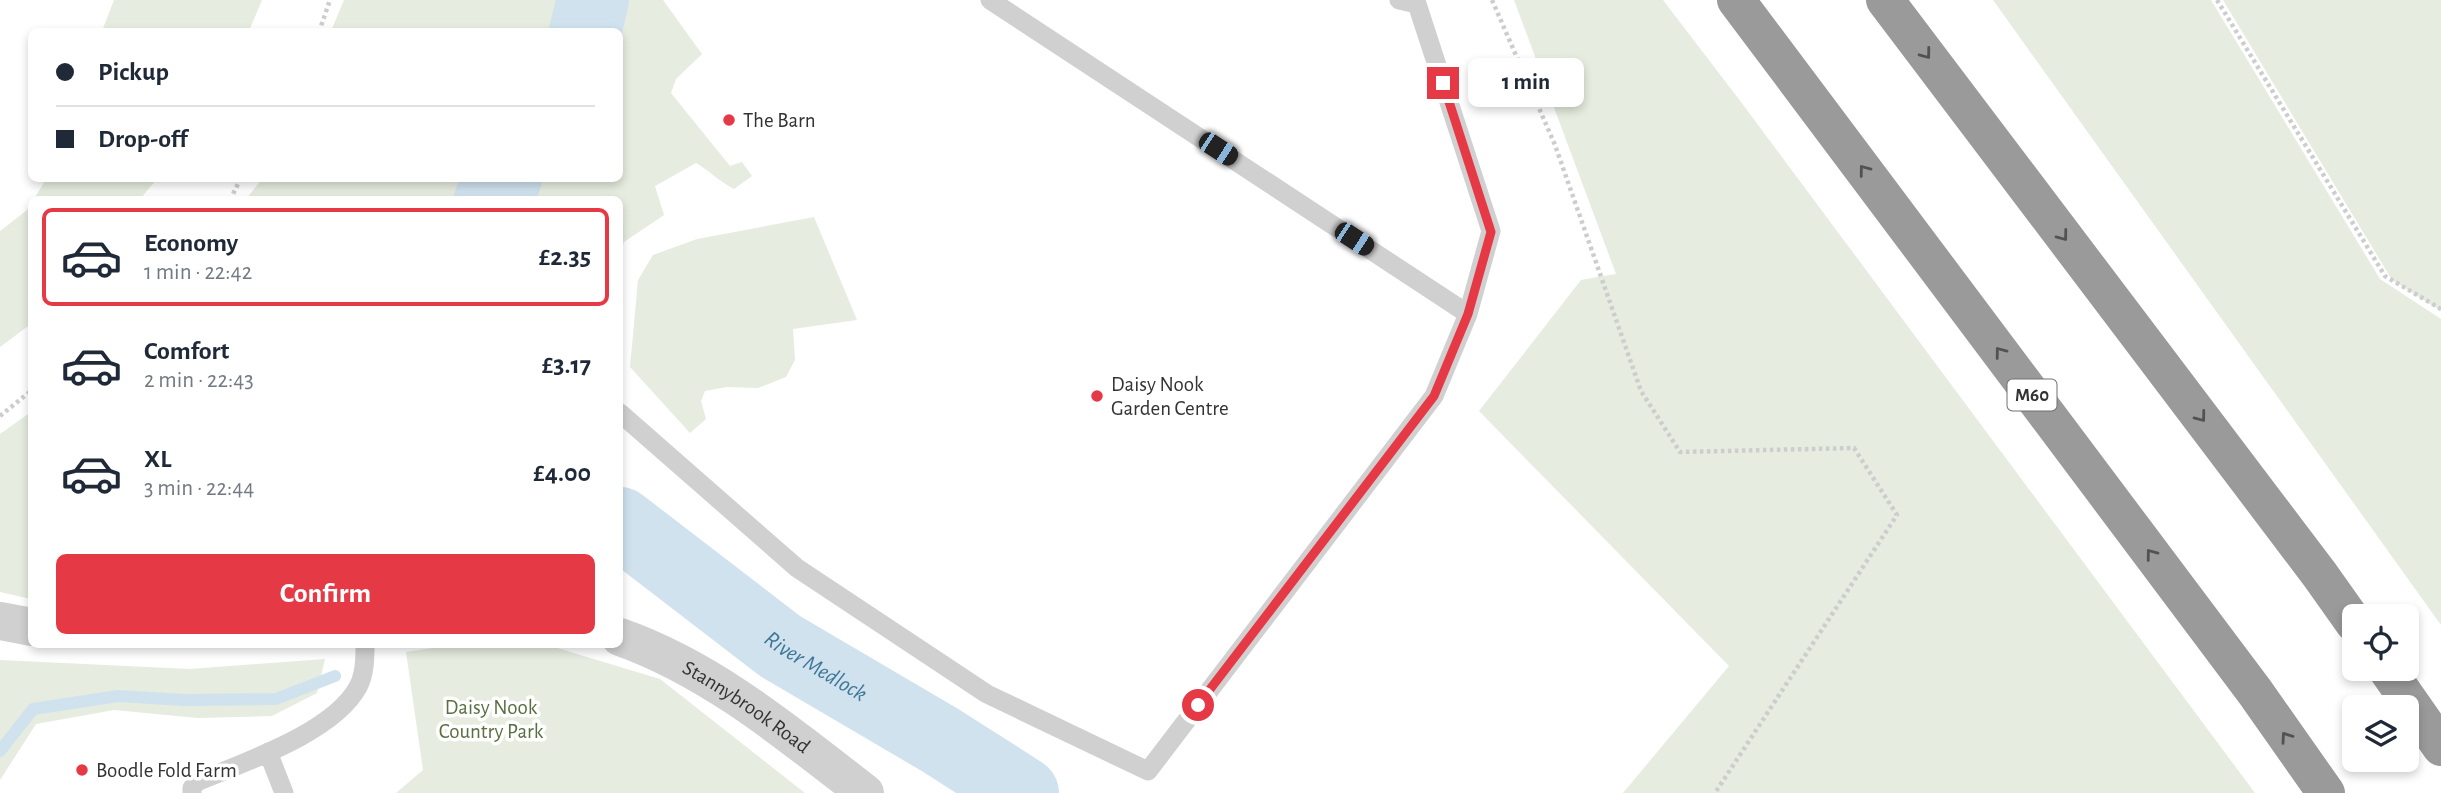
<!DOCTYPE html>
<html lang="en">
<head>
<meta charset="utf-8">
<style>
  :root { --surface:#fff; --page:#f6f6f7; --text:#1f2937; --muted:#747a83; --line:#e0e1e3; --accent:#e63946 }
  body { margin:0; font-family:"Alegreya Sans",sans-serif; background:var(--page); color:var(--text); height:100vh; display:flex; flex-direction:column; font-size:26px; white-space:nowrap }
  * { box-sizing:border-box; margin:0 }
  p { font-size:23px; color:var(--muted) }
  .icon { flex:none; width:38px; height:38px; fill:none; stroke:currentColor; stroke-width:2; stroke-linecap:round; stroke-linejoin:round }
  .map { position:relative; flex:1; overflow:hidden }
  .side { position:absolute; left:28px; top:196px; width:595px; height:452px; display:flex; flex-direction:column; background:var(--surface); border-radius:10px; box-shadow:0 4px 10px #0003 }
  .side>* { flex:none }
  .guide { position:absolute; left:28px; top:28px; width:595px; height:154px; border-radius:10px; box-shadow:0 4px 10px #0003; display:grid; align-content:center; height:154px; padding:0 28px; background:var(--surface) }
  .tools { position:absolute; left:2342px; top:604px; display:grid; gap:14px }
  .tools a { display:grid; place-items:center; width:77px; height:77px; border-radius:10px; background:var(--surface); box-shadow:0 4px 10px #0003; font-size:35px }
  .end { position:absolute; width:32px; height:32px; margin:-16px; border:9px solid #e63946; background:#fff; box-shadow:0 0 0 4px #fff }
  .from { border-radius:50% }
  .bubble { position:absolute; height:49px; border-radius:10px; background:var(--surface); box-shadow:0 4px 10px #0003; font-size:23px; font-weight:600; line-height:49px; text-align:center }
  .car { position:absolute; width:21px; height:42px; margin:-21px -10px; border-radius:9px; box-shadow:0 0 5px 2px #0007; background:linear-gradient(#222 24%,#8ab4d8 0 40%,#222 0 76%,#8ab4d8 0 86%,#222 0) }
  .guide b { display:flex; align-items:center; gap:24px; height:66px; font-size:26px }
  .guide b+b { border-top:2px solid var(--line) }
  .guide i { width:18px; height:18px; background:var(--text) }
  ul { padding:12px 0 0; list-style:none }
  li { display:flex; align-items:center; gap:21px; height:98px; margin:0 14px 10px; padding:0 14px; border:4px solid transparent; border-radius:10px }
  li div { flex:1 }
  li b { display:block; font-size:26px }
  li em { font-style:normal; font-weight:600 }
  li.current { border-color:var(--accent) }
  li>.icon { width:63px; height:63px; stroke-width:1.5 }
  .action { display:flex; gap:14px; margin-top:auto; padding:14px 28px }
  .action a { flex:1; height:80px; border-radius:10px; background:var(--accent); color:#fff; font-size:28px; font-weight:600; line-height:80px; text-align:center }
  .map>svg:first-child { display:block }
  .green { fill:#e6ecdf }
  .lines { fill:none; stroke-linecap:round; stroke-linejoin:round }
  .stream { stroke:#cfe2ee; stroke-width:12 }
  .river { stroke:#cfe2ee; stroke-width:72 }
  .path { stroke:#cdcdcd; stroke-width:4.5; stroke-dasharray:3.5 3.5; stroke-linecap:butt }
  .service { stroke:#d0d0d0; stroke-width:19 }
  .tertiary { stroke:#d0d0d0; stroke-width:38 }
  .motorway { stroke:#9a9a9a; stroke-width:38 }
  .oneway { stroke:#525252 }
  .route { stroke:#e63946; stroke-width:9 }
  .poi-dot { fill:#e63946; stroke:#fff; stroke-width:2.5 }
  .labels { text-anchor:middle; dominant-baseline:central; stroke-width:7; stroke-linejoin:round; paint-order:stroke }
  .shield { fill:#fff; stroke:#707070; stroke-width:2 }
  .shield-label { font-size:19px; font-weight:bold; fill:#333 }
  .poi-label { font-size:21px; fill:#333; stroke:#fff; text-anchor:start }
  .park-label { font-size:21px; fill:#56703f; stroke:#fff }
  .street-label { font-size:21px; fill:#333; stroke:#fff }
  .water-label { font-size:23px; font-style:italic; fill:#3f7597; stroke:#fff }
</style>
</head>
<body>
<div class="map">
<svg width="2441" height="793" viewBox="0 0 2441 793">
  <rect width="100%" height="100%" fill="#fff"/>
  <path class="green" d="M114,0H262L249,31H102Z
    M344,0H562L556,31H331Z
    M607,0H663L702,54L676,79L671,93L730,166L742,162L752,176L734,189C719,181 711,172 696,163L655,186L664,215L624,242L620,256V200L523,199L539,179L620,178V32L598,31Z
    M1514,0H1663L1744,106L2255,793H1623L1729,666L1479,411L1581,280L1616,274Z
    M1993,0H2211L2380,279L2441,319V625Z
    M2223,0H2441V311L2392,280Z
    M46,179V178L157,179L140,199H34Z
    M262,179V178L469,179L463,186L460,199H246Z
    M31,203V324L0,347V231L27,210Z
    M814,217L857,320L793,329L795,360L786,377L758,388L727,387L705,391L701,401L706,419L690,433L630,367L638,280L653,255L697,239Z
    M31,412V599L0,592V434Z
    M459,644H544L660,679L805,793H396L423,770L406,652Z
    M325,659L317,693L272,716L198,718L114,710L36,724L0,780V660L190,669Z"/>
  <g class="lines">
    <path class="stream" d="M0,751L33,709L118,696L184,700L276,699L335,676"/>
    <g class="river">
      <path d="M585,32L593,0"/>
      <path d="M490,200L506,178"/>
      <path id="s1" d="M620,523L780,646L940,740L1023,793"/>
    </g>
    <path class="path" d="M1492,0L1555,145L1641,391L1680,452L1854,448L1897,515L1715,793
      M2217,0L2385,276L2441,309
      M319,32L330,0
      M230,200L241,178
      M0,416L32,390"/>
    <path class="service" d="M990,0L1468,314
      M620,413L797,568L987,694L1148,771L1434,396L1468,314L1491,231L1417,4L1399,0
      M268,752L284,793
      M192,793V788L197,782C244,762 333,733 358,687C365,674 365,658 365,644"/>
    <g class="tertiary">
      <path d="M0,621L32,627"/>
      <path id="s2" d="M620,637C711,669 789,734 865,793"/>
    </g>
    <path class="motorway" d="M1736,0L2255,692L2326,793
      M1885,0L2320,575L2354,623
      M2386,668L2441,747"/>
  </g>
  <defs><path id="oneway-chevron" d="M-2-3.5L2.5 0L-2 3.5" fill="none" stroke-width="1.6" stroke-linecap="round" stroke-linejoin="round" transform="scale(1.75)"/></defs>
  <g class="oneway">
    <use href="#oneway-chevron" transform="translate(1926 54) rotate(53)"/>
    <use href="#oneway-chevron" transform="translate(1864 170) rotate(-127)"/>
    <use href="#oneway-chevron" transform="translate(2063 236) rotate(53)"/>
    <use href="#oneway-chevron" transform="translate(2000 352) rotate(-127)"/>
    <use href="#oneway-chevron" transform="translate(2201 417) rotate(53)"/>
    <use href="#oneway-chevron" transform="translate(2151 554) rotate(-127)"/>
    <use href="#oneway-chevron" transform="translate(2286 737) rotate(-125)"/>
  </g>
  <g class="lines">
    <path class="route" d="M1198,705L1434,396L1468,314L1491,232L1443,83"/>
  </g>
  <g class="poi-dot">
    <circle cx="729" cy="120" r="7"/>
    <circle cx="1097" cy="396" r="7"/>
    <circle cx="82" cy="770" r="7"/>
  </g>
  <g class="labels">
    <rect class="shield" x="2007.5" y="379.5" width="49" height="31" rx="5"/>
    <g class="shield-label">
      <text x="2032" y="395">M60</text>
    </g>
    <g class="poi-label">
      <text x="743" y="120">The Barn</text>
      <text x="1111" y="384">Daisy Nook<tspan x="1111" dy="24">Garden Centre</tspan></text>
      <text x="96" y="770">Boodle Fold Farm</text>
    </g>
    <g class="park-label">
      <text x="491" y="707">Daisy Nook<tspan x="491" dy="24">Country Park</tspan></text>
    </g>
    <g class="street-label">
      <text stroke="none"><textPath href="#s2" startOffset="145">Stannybrook Road</textPath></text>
    </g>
    <g class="water-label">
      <text stroke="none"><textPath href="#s1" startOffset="243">River Medlock</textPath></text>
    </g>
  </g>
</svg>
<div class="tools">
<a><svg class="icon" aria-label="locate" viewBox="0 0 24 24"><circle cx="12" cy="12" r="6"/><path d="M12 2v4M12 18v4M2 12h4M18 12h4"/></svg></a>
<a><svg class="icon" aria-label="layers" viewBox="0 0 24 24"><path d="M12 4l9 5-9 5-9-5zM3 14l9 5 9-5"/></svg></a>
</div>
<i class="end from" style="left:1198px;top:705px"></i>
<i class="end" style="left:1443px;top:83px"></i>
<div class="bubble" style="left:1468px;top:58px;width:116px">1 min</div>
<i class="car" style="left:1218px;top:149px;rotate:123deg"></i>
<i class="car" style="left:1354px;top:239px;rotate:123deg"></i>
<div class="guide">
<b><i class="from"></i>Pickup</b>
<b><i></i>Drop-off</b>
</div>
<section class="side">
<ul>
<li class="current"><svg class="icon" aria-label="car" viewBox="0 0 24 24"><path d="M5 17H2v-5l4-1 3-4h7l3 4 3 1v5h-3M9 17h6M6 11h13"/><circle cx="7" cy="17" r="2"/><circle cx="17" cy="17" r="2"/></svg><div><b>Economy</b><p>1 min · 22:42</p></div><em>£2.35</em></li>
<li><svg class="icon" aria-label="car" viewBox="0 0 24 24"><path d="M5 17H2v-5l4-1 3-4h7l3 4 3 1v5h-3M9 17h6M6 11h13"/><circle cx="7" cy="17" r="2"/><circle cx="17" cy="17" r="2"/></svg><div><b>Comfort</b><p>2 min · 22:43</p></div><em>£3.17</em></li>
<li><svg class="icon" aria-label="car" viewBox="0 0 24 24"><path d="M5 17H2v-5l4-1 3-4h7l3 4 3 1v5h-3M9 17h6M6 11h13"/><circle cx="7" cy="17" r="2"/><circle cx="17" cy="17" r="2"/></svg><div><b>XL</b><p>3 min · 22:44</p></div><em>£4.00</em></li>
</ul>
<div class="action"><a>Confirm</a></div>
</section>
</div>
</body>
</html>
